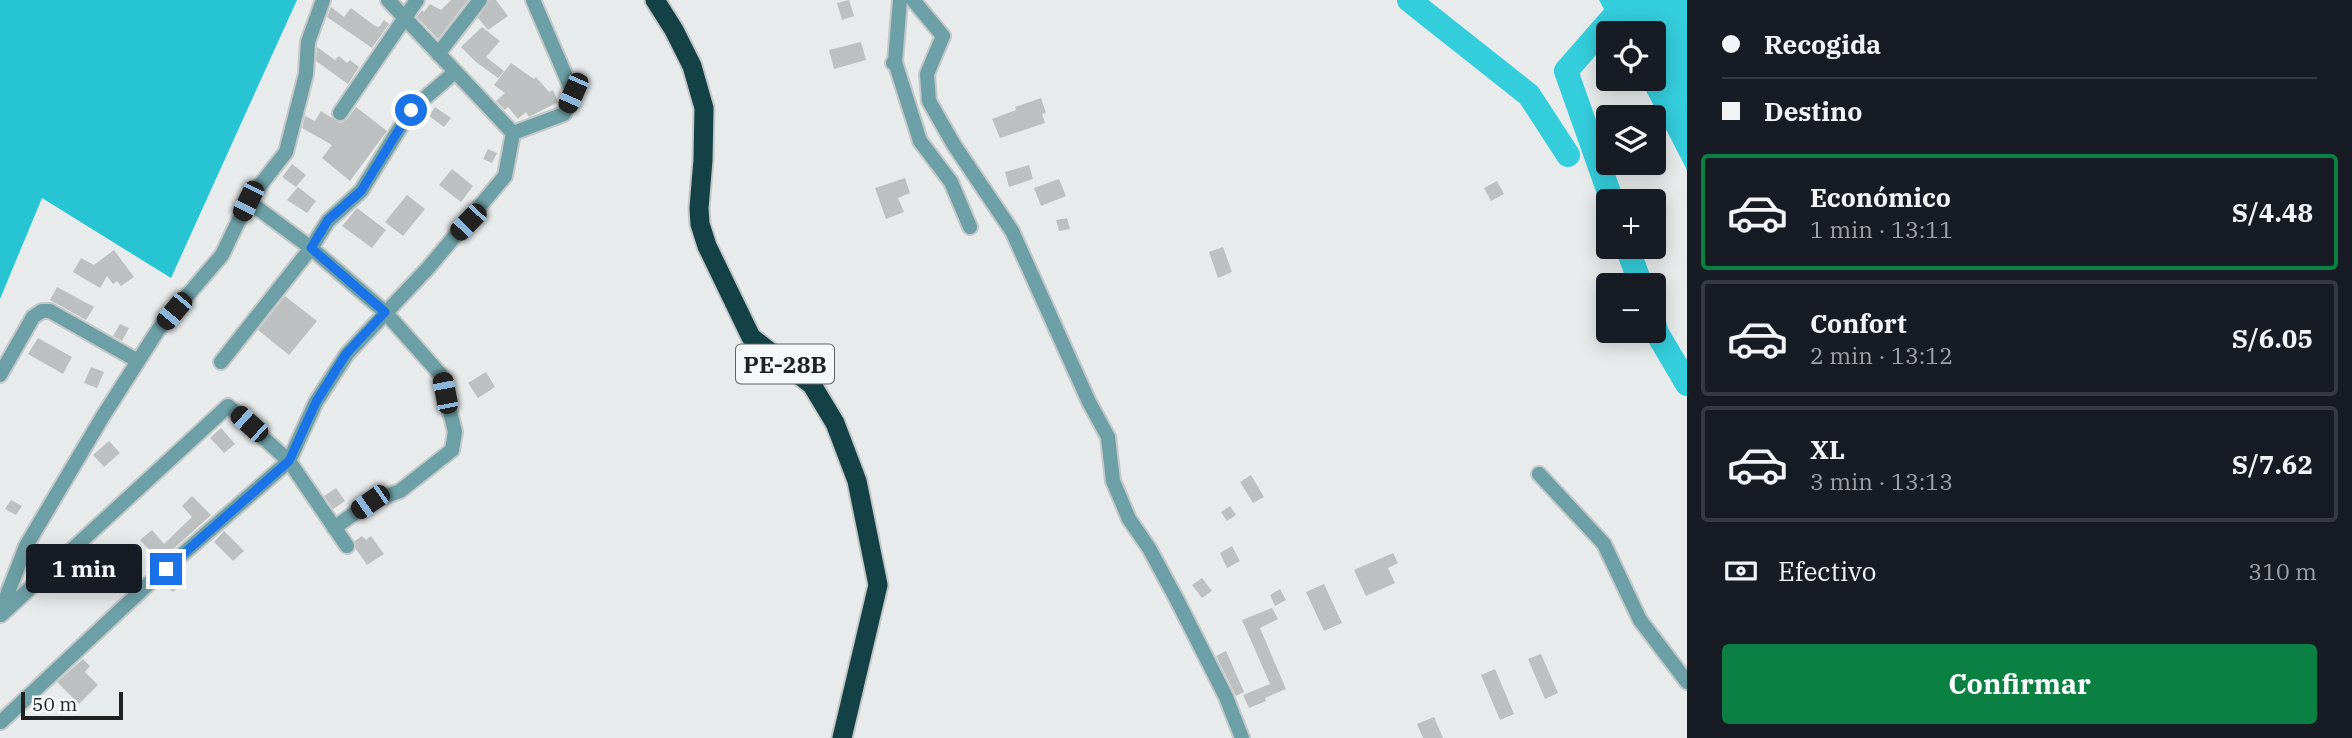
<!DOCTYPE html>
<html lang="es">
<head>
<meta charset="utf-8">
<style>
  :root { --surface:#171b24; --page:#242831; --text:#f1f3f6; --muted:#9ea1a6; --line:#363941; --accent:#0b8043 }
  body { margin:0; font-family:"IBM Plex Serif",serif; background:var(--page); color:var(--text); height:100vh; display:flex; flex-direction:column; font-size:26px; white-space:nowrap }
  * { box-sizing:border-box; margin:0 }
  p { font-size:23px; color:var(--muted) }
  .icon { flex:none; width:38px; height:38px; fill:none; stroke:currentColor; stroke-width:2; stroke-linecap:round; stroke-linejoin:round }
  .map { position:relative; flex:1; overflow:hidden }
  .panel { display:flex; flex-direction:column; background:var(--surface); width:665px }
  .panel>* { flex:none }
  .guide { display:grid; align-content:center; height:154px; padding:0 35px; background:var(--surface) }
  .buttons { position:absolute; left:1596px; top:21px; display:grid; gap:14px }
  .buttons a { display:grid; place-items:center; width:70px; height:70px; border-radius:7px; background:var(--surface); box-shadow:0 4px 18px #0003; font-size:35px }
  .scale { position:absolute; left:21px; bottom:18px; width:102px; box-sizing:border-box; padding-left:7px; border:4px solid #202121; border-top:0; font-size:19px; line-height:24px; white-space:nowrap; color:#202121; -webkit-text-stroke:5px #f5f8f9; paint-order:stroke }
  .end { position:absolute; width:32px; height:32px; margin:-16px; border:9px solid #1a73e8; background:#fff; box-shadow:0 0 0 4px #fff }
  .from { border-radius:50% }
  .bubble { position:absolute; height:49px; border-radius:7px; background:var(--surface); box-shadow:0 4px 18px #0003; font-size:23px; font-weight:700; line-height:49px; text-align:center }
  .car { position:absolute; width:21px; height:42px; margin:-21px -10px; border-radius:9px; box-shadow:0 0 5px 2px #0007; background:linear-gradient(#222 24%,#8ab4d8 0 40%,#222 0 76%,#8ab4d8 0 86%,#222 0) }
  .guide b { display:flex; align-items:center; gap:24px; height:66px; font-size:26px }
  .guide b+b { border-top:2px solid var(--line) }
  .guide i { width:18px; height:18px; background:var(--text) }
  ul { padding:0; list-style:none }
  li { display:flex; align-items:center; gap:21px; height:116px; margin:0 14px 10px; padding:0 21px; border:4px solid var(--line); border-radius:7px }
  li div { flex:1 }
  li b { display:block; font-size:26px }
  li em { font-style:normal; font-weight:700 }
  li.selected { border-color:var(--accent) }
  li>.icon { width:63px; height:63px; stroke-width:1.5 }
  .pay { display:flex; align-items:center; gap:18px; height:77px; padding:0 35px; font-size:26px }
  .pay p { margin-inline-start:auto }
  .action { display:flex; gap:14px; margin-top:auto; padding:14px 35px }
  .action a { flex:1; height:80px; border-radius:7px; background:var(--accent); color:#fff; font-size:28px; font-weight:700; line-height:80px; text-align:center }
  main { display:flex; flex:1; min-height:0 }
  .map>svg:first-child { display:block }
  .forest { fill:#27c5d4 }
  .water { fill:#34cddc }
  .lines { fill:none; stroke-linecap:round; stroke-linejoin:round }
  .river { stroke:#34cddc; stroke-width:24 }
  .building { fill:#bcc0c0 }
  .minor-casing { stroke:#c3c7c7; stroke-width:18 }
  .highway-casing { stroke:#c3c7c7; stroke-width:23 }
  .minor { stroke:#6da0a6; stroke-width:14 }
  .highway { stroke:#144146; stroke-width:19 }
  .route { stroke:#1a73e8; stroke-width:9 }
  .labels { text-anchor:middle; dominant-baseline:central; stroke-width:6; stroke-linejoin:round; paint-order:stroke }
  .shield { fill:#f5f8f9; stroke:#606262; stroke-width:2 }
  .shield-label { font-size:23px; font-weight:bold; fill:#202121 }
</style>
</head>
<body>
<main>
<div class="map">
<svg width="1687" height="738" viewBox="0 0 1687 738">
  <rect width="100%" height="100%" fill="#e7ebec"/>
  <path class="forest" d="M0,0H297L171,278L42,198L0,299Z"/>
  <path class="water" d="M1599,0H1687V170L1640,79H1654V33H1617Z"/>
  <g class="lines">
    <path class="river" d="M1409,0L1529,95L1568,155
      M1612,201L1566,71L1628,0
      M1627,247L1641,285
      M1654,323L1657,333L1687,384"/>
  </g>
  <path class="building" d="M451,0H468L438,39L417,17L422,10L424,12L430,4L441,10Z
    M489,0H496L508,16L488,30L478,18Z
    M849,0L854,16L842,20L837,3Z
    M331,7L344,17L351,8L375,26L379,27L384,20L389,24L372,48L327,17Z
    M482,27L500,41L486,57L504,71L498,78L476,62L461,47Z
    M861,42L866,60L834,69L829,50Z
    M317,47L335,60L339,56L347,63L350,60L359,67L348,84L316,61Z
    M511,63L534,79L536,77L549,92L553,90L558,102L529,117L526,112L518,119L508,107L505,110L496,101L505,93L494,85Z
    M1041,98L1046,113L1042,114L1045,123L1000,138L992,119L1016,110L1015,107Z
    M356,107L387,131L350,181L322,158L332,145L302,128L305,116L315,121L321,111L340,123L347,119Z
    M435,107L451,118L444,127L429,116Z
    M488,149L497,153L492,163L483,159Z
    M292,164L306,175L296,187L282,177Z
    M1029,165L1033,179L1009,187L1005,172Z
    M452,169L473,186L461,202L439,185Z
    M905,178L910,193L898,198L904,212L886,219L875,188Z
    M1059,179L1066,196L1041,206L1034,188Z
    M1497,181L1504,194L1491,201L1484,188Z
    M298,187L316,201L307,213L287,200Z
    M407,195L425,209L403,236L385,222Z
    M357,208L386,230L372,248L342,226Z
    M1067,218L1070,229L1059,231L1056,220Z
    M1223,247L1232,272L1218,278L1209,252Z
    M114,250L134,277L121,286L117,281L113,284L107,276L100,288L73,272L81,258L94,265Z
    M57,287L94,307L86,320L50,300Z
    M285,296L317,321L289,355L258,330Z
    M120,324L129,328L122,341L113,336Z
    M38,338L72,357L63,374L28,354Z
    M91,367L104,372L97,388L84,383Z
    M486,372L495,387L478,398L468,383Z
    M221,428L235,444L224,453L210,438Z
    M109,441L120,453L104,467L93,455Z
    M1251,475L1264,497L1253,503L1240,482Z
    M336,488L345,501L333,509L324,496Z
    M192,496L211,515L160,561L140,540L152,530L164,544L192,517L182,506Z
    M11,500L22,506L16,515L5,509Z
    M1230,506L1236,515L1227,521L1221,512Z
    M224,531L244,551L233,561L214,542Z
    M362,536L366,540L371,536L384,554L367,565L356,549L355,541Z
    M1232,546L1240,561L1227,568L1220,553Z
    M1393,553L1398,563L1388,568L1395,583L1366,596L1354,570Z
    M178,571L185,580L173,592L164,583Z
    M1202,578L1212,591L1202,598L1192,585Z
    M1324,584L1342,623L1324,631L1306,592Z
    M1280,589L1286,600L1275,606L1270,595Z
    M1272,608L1278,619L1260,628L1286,689L1265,698L1266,701L1249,708L1243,695L1270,684L1242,620Z
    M1226,651L1244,692L1236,696L1216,656Z
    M1541,654L1558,693L1545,699L1528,659Z
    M83,659L90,666L85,672L98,685L79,704L57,682Z
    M1495,669L1514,714L1500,720L1481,675Z
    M1434,717L1443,738H1423L1417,724Z"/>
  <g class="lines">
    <g class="minor-casing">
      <path id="minor" d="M388,0L513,133L564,114L573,93L533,0
        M913,0L943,36L927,74L929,101L954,145L1012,231L1089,402L1108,437L1113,481L1129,519L1149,548L1177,600L1226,697L1242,738
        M438,54L480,0
        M895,62L920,141L951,182L970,227
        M893,63L895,62L900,0
        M340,113L417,0
        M248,201L311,248L385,312L441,375L455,432L452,450L400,491L370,502L334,528
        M221,362L311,248L328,221L361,191L411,110L455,72
        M0,375L33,317L42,311H50L138,361
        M1539,474L1604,544L1640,620L1687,682
        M0,613L26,546L103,416L158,330L222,255L248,201L286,152L306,74L308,42L323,0
        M1,615L228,406L289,461L347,546
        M1,722L145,587L289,461L316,402L347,354L429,267L505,176L513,133"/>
    </g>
    <g class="highway-casing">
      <path id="highway" d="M655,0L674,30L692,66L704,108L703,160L699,208L700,224L707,246L751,337L812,385L835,423L857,481L878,585L842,738"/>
    </g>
    <use href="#minor" class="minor"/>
    <use href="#highway" class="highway"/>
  </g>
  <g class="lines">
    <path class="route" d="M166,569L289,461L316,402L346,354L385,312L311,248L328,220L361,191L411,110"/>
  </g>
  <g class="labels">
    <rect class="shield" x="736" y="344.5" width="98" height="39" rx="5"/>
    <g class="shield-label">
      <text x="785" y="364">PE-28B</text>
    </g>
  </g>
</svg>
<div class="buttons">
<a><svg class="icon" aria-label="locate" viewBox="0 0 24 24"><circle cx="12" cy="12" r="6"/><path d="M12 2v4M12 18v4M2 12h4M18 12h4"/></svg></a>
<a><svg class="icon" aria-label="layers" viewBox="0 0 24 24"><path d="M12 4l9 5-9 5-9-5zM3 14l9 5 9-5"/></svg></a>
<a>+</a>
<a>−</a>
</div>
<div class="scale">50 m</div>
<i class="end from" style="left:411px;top:110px"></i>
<i class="end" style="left:166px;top:569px"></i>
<div class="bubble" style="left:26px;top:544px;width:116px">1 min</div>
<i class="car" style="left:573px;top:93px;rotate:204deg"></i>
<i class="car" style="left:248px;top:201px;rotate:206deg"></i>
<i class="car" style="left:468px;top:222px;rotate:224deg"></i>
<i class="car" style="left:174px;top:311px;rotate:220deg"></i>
<i class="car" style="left:445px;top:393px;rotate:349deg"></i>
<i class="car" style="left:249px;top:424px;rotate:312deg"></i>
<i class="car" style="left:370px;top:502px;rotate:235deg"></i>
</div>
<section class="panel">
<div class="guide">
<b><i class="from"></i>Recogida</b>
<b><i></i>Destino</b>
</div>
<ul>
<li class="selected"><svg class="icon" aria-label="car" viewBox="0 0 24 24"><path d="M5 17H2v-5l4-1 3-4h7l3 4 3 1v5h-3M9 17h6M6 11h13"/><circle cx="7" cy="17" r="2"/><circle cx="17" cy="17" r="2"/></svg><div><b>Económico</b><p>1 min · 13:11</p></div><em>S/4.48</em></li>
<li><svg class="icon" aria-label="car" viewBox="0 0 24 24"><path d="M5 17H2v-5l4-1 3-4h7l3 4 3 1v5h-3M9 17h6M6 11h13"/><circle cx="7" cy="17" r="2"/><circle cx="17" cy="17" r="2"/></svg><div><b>Confort</b><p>2 min · 13:12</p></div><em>S/6.05</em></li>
<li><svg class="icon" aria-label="car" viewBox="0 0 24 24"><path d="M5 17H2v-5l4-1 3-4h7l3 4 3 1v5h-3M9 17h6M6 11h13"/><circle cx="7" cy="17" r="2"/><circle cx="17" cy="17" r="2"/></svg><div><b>XL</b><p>3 min · 13:13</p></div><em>S/7.62</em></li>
</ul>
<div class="pay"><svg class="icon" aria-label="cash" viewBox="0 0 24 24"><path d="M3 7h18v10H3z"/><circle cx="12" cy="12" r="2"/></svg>Efectivo<p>310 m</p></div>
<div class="action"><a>Confirmar</a></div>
</section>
</main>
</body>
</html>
